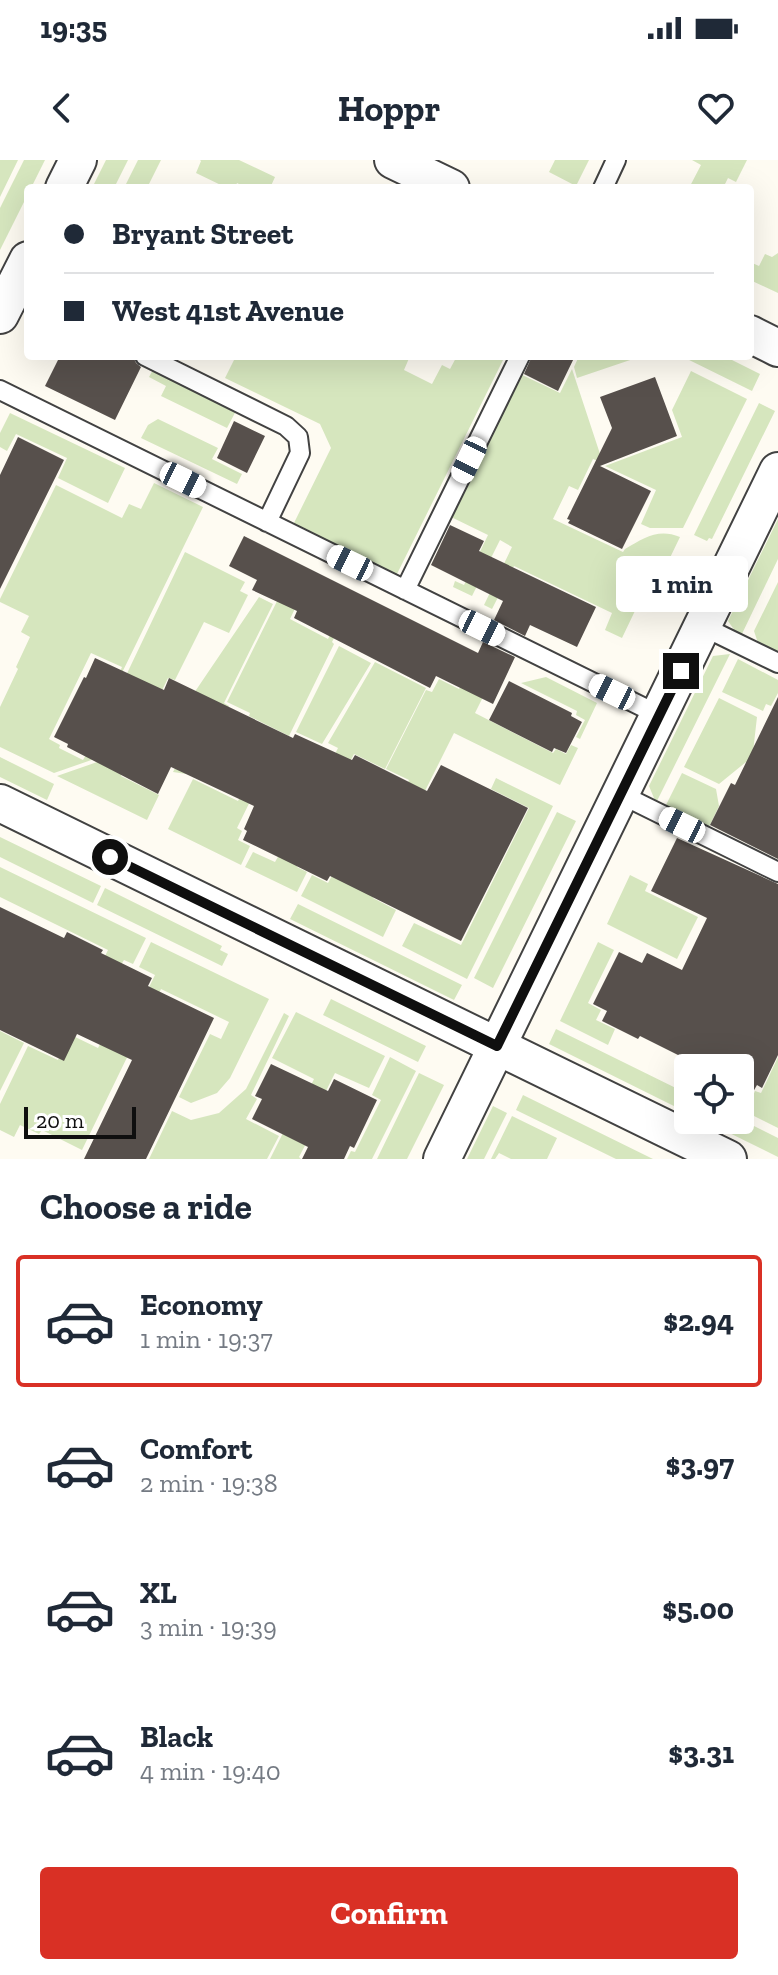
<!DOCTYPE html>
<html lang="en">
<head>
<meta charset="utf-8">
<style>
  :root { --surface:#fff; --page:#f2f2f3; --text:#1f2937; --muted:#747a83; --line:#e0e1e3; --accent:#d93025 }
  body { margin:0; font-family:"Zilla Slab",serif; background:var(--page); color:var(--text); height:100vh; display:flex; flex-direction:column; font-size:30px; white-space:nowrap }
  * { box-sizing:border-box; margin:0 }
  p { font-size:26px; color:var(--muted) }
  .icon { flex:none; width:44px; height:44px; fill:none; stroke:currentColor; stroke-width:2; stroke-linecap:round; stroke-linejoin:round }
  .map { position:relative; height:999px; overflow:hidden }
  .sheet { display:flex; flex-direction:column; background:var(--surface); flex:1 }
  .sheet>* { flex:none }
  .hud { position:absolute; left:24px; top:24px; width:730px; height:176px; border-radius:8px; box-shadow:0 8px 32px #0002; display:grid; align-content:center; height:176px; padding:0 40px; background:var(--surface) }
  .controls { position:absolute; left:674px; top:894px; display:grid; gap:16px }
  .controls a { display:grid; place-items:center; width:80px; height:80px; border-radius:8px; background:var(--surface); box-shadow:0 8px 32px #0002; font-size:40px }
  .scale { position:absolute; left:24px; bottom:20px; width:112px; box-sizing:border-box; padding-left:8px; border:4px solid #0f0f0f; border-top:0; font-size:22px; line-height:28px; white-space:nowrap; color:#0f0f0f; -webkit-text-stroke:6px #fff; paint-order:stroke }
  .end { position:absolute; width:36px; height:36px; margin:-18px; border:10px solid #0f0f0f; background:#fff; box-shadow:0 0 0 4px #fff }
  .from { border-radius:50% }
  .bubble { position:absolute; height:56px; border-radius:8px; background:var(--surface); box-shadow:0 8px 32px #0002; font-size:26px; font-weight:700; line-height:56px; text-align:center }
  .car { position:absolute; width:24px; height:48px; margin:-24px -12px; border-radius:10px; box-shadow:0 0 6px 2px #0007; background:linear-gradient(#fff 24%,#345 0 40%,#fff 0 76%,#345 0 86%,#fff 0) }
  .hud b { display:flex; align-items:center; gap:28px; height:76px; font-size:30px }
  .hud b+b { border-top:2px solid var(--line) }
  .hud i { width:20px; height:20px; background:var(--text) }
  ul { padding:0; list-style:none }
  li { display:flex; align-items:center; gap:24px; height:132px; margin:0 16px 12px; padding:0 24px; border:4px solid transparent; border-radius:8px }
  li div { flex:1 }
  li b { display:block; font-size:30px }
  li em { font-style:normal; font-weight:700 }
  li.on { border-color:var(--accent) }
  li>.icon { width:72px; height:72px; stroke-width:1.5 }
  h2 { padding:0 40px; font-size:36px; line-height:96px }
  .action { display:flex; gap:16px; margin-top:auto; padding:16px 40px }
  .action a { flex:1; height:92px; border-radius:8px; background:var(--accent); color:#fff; font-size:32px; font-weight:700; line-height:92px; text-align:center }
  .status { display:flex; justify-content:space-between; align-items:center; height:56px; padding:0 40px; background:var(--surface); direction:ltr }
  .status svg { height:22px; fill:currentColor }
  header { display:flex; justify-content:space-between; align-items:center; height:104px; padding:0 40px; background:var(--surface); font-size:36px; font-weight:700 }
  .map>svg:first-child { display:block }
  .green { fill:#d6e6be }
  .building { fill:#57504c }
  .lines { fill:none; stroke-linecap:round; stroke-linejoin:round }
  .lane-casing { stroke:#424242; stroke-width:22 }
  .street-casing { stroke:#424242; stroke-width:40 }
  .lane { stroke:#fff; stroke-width:18 }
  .street { stroke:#fff; stroke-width:36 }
  .route { stroke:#0f0f0f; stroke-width:10 }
</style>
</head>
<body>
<div class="status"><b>19:35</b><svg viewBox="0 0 49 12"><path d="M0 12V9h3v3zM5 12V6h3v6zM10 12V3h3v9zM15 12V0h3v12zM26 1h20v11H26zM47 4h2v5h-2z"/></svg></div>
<header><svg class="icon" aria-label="back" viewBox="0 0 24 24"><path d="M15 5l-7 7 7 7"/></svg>Hoppr<svg class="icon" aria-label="heart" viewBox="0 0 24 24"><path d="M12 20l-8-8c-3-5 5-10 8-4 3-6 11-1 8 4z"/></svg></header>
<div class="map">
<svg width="778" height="999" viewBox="0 0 778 999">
  <rect width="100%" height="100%" fill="#fefbf2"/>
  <path class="green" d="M0,0H18L0,37Z
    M24,0H45L31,28H28V34L0,90V48Z
    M106,0H128L114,28H92Z
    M138,0H161L147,28H124Z
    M200,0H239L275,17L270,28H247L237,23L235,28H227L196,13L201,1Z
    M555,0H589L576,26L549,12Z
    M692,0H747L736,22L728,18L723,28H689L701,5Z
    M778,93V133L750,120V102L759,106L765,94L772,97Z
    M236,196H410L404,210L432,224L442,205L450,209L457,196H505L396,416L293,365L331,288L320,264L225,218Z
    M579,196H642L577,218L574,207Z
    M681,196H724L760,214L752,231Z
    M154,208L237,249L227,268L161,236L166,226L149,217Z
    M572,209L603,303L593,299L578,330L569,326L553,359L623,392L625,389C644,378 658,368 680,377L652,435L644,432L622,478L605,470L612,453L514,406L492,449L484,445L512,387L500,380L472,436L453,427L455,421L464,425L488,375L449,356L518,213L560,233Z
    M691,211L747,239L683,368H650L641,364L656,330L605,306L682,277L672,250Z
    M759,243L775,251L712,379L709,378L707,381L694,375Z
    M10,253L125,308L108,343L58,318L67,298L16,274L7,291L0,287V273Z
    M158,259L218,288L212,299L242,314L237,324L141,278L148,265Z
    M154,323L203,347L116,525L114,524L122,507L91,493L49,579L60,585L59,588L83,600L88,591L100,597L54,613L0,587V547L18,509L16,507L30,477L21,472L29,456L0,442V439L56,325L122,358L129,344L141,349Z
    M778,359V399L740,478L728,461Z
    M185,392L245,422L240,431L248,435L229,473L204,462L175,520L168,518L121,616L159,635L147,660L57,616L103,600L120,528Z
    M293,409L310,417L290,459L328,479L352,431L356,433L332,482L334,484L289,576L249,556L250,553L227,542Z
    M778,422V495L759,486L754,471Z
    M259,437L273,444L224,543L229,546L205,598L193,615L173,612L204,551L192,536Z
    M339,486L371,503L322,584L296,572Z
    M730,494L656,643L649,626L713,496Z
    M738,499L778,520V533L771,546L766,544L763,551L722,532Z
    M375,502L426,528L385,609L354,594L344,613L288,688L338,588L328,583Z
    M546,517L597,543L580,579L576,577L585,560L576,555L577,551L521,523Z
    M439,519L459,529L464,521L486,531L475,553L553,593L556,589L566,594L571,585L578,588L560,625L454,573L417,647L400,639L409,620L386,609L426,530L432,532Z
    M719,538L757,557L753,592L758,607L746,602L719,624L684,607Z
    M273,570L266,609L237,668L242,671L238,680L250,686L241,705L168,669L193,619L238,641Z
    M0,597L54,624L47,640L0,617Z
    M682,613L716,629L719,646L708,669L665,647Z
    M496,618L553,646L467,819L402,786L414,763L461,785L529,648L491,629Z
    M416,651L373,738L396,750L383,777L301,736L312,715L328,723L334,712Z
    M557,652L576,661L493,828L474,818Z
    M0,677L101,726L93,743L0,697Z
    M282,690L300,699L297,707L307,712L297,732L245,707L253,692L275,702Z
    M0,707L146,778L133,804L124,800L117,811L101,804L108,790L0,737Z
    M630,715L648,724L645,731L698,757L677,799L607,764Z
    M105,728L222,786L220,790L228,794L222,806L97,745Z
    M298,744L462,825L454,840L290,759Z
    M151,782L269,839L230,918L217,933L191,943L179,937L210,874L221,879L229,862L161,829L137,879L126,874L155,815L139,807Z
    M598,782L614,790L588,843L601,850L596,860L615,869L608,885L560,861Z
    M331,839L426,886L418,902L323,855Z
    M296,852L385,896L369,928L335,913L306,971L311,974L299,997L301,999H270L292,955L296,956L314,919L272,898Z
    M284,853L289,856L251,935L257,939L246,959L279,976L267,999H149L172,951L191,960L219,953L246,929Z
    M108,869L135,881L82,990L42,970L39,974L20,965L14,977L0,970V944L28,886L58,900L71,875L98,888Z
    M556,869L688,934V953L549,884Z
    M0,871L24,883L0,931Z
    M390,897L416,911L372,999H347L351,991L355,992L381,940L372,935Z
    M778,897V968L740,949V932L752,938L755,931L761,933Z
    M419,913L444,925L407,999H377Z
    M523,935L653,999H616L516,950Z
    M493,946L507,953L484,999H467Z
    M512,956L557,978L547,999H511L499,993L495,999H491Z
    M740,959L778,978V997L703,960Z"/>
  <path class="building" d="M60,196H133L136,203L141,207L115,260L45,226Z
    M532,196H575L558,231L524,214Z
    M655,217L677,276L600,306L651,331L622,389L568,363L570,360L567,359L612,268L600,237Z
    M234,261L265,276L247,313L217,298Z
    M18,277L64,300L0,429V315Z
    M450,365L484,381L479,391L596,447L577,487L530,465L525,476L494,460L503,441L431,405Z
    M244,376L478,493L483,482L515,497L493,544L436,516L430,528L294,458L297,451L252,430L257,420L229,406Z
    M95,498L164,530L169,518L293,578L295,574L352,600L355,595L427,631L441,605L528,648L461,781L330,716L327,721L243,680L247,671L244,669L254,646L171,607L158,634L67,587L68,584L54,577L84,517L86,518Z
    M509,521L572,553L571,556L582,562L566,593L554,588L552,592L489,560Z
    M778,537V699L710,665L731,623L735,625Z
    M677,678L778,724V895L762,928L757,925L753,932L740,925V908H704L640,876L638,879L602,861L607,851L593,844L619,792L642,803L647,793L682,810L707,758L651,731Z
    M0,747L64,778L67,772L103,790L101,793L152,818L148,826L214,858L146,999H84L132,900L77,874L64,901L0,870Z
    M271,904L328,931L334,919L377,940L354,988L350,986L344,999H302L308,987L252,959L262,939L255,936Z"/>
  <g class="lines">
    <g class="lane-casing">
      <path id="lane" d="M603,28L616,0
        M145,196L286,266L298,277L300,293L267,362
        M0,230L659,555
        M405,430L520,196
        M702,466L778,503
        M620,634L778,712"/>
    </g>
    <g class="street-casing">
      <path id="street" d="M393,0L451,28
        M64,28L78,0
        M0,155L28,100
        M750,174L778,188
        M0,643L728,999
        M442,999L778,311"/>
    </g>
    <use href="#lane" class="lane"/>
    <use href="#street" class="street"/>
  </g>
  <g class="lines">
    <path class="route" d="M110,697L497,886L681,511"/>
  </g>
</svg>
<div class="controls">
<a><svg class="icon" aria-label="locate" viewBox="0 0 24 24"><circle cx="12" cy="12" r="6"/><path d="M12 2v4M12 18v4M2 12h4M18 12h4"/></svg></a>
</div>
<div class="scale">20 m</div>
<i class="end from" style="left:110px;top:697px"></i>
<i class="end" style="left:681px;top:511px"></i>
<div class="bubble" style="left:616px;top:396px;width:132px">1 min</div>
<i class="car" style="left:469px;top:300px;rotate:206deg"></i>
<i class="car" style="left:183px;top:320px;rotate:116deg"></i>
<i class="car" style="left:350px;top:403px;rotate:296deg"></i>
<i class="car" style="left:482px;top:468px;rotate:116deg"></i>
<i class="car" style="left:612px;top:532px;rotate:296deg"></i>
<i class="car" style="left:682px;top:665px;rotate:296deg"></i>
<div class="hud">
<b><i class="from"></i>Bryant Street</b>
<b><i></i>West 41st Avenue</b>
</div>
</div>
<section class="sheet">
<h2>Choose a ride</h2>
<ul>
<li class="on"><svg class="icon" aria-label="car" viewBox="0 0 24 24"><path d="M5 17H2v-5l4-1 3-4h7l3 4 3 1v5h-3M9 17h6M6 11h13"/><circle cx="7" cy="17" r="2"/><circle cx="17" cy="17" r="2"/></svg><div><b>Economy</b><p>1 min · 19:37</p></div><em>$2.94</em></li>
<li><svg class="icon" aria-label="car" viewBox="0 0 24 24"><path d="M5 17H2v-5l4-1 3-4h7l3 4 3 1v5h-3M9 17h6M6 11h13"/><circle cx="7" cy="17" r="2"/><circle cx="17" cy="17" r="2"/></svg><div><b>Comfort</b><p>2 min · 19:38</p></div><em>$3.97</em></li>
<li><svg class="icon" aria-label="car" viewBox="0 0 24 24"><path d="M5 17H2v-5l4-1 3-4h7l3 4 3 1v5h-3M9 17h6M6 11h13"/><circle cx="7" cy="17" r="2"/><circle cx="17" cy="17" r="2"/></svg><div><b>XL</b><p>3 min · 19:39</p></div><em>$5.00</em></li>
<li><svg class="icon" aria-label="car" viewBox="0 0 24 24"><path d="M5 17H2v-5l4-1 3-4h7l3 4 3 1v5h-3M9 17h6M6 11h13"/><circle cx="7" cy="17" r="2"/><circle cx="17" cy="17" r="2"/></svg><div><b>Black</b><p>4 min · 19:40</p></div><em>$3.31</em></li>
</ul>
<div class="action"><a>Confirm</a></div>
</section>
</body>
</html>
